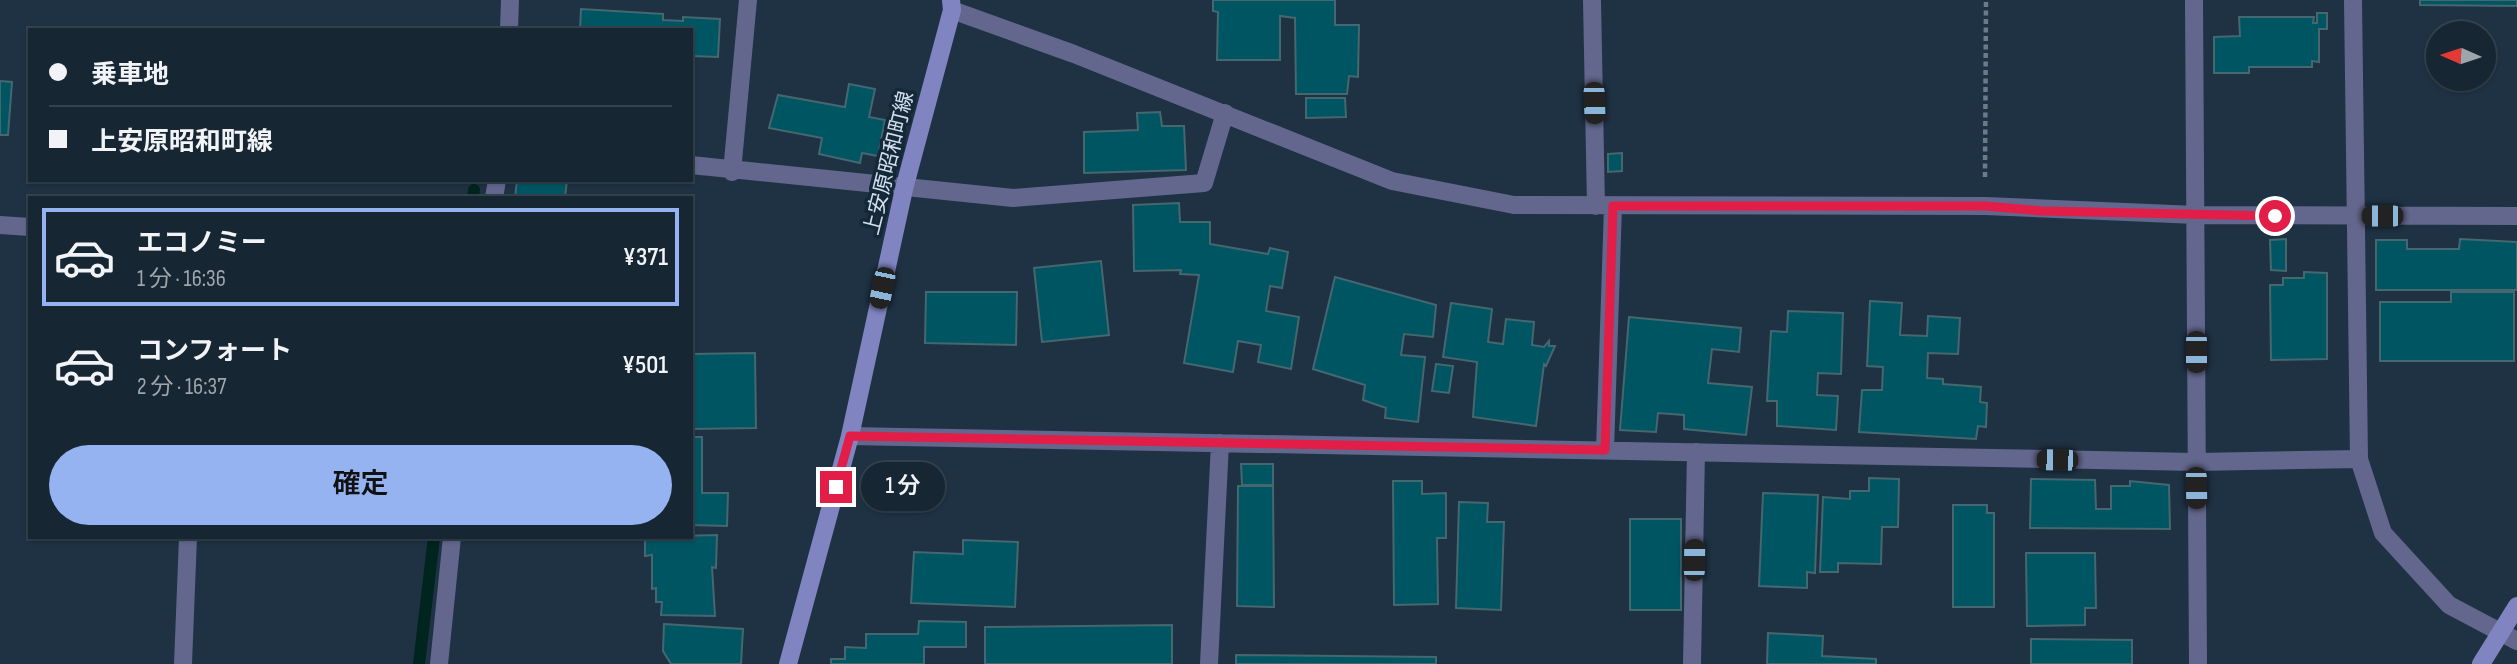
<!DOCTYPE html>
<html lang="ja">
<head>
<meta charset="utf-8">
<style>
  :root { --surface:#162633; --page:#1f2e3b; --text:#f1f3f6; --muted:#9ea5ac; --line:#35434e; --accent:#95b2f1 }
  body { margin:0; font-family:"Sofia Sans Condensed","Noto Sans JP",sans-serif; background:var(--page); color:var(--text); height:100vh; display:flex; flex-direction:column; font-size:26px; white-space:nowrap }
  * { box-sizing:border-box; margin:0 }
  p { font-size:23px; color:var(--muted) }
  .icon { flex:none; width:38px; height:38px; fill:none; stroke:currentColor; stroke-width:2; stroke-linecap:round; stroke-linejoin:round }
  .map { position:relative; flex:1; overflow:hidden }
  .panel { position:absolute; left:28px; top:196px; width:665px; height:343px; display:flex; flex-direction:column; background:var(--surface); border-radius:0px; box-shadow:0 2px 5px #0004,0 0 0 2px var(--line) }
  .panel>* { flex:none }
  .hud { position:absolute; left:28px; top:28px; width:665px; height:154px; border-radius:0px; box-shadow:0 2px 5px #0004,0 0 0 2px var(--line); display:grid; align-content:center; height:154px; padding:0 21px; background:var(--surface) }
  .needle { width:46px; rotate:273deg }
  .fabs { position:absolute; left:2426px; top:21px; display:grid; gap:14px }
  .fabs a { display:grid; place-items:center; width:70px; height:70px; border-radius:50%; background:var(--surface); box-shadow:0 2px 5px #0004,0 0 0 2px var(--line); font-size:35px }
  .end { position:absolute; width:32px; height:32px; margin:-16px; border:9px solid #e11d48; background:#fff; box-shadow:0 0 0 4px #fff }
  .from { border-radius:50% }
  .bubble { position:absolute; height:49px; border-radius:24px; background:var(--surface); box-shadow:0 2px 5px #0004,0 0 0 2px var(--line); font-size:23px; font-weight:600; line-height:49px; text-align:center }
  .car { position:absolute; width:21px; height:42px; margin:-21px -10px; border-radius:9px; box-shadow:0 0 5px 2px #0007; background:linear-gradient(#222 24%,#8ab4d8 0 40%,#222 0 76%,#8ab4d8 0 86%,#222 0) }
  .hud b { display:flex; align-items:center; gap:24px; height:66px; font-size:26px }
  .hud b+b { border-top:2px solid var(--line) }
  .hud i { width:18px; height:18px; background:var(--text) }
  ul { padding:12px 0 0; list-style:none }
  li { display:flex; align-items:center; gap:21px; height:98px; margin:0 14px 10px; padding:0 7px; border:4px solid transparent; border-radius:0px }
  li div { flex:1 }
  li b { display:block; font-size:26px }
  li em { font-style:normal; font-weight:600 }
  li.active { border-color:var(--accent) }
  li>.icon { width:63px; height:63px; stroke-width:1.5 }
  .action { display:flex; gap:14px; margin-top:auto; padding:14px 21px }
  .action a { flex:1; height:80px; border-radius:42px; background:var(--accent); color:#111; font-size:28px; font-weight:600; line-height:80px; text-align:center }
  .map>svg:first-child { display:block }
  .lines { fill:none; stroke-linecap:round; stroke-linejoin:round }
  .stream { stroke:#00241e; stroke-width:12 }
  .building { fill:#005562; stroke:#45676f; stroke-width:2 }
  .path { stroke:#6a7b8a; stroke-width:4.5; stroke-dasharray:5 3.5; stroke-linecap:butt }
  .lane { stroke:#63678d; stroke-width:18 }
  .street { stroke:#63678d; stroke-width:18 }
  .secondary { stroke:#8085c1; stroke-width:18 }
  .route { stroke:#e11d48; stroke-width:9 }
  .labels { text-anchor:middle; dominant-baseline:central; stroke-width:7; stroke-linejoin:round; paint-order:stroke }
  .street-label { font-size:21px; fill:#d3e0eb; stroke:#142839 }
</style>
</head>
<body>
<div class="map">
<svg width="2517" height="664" viewBox="0 0 2517 664">
  <rect width="100%" height="100%" fill="#1e3244"/>
  <g class="lines">
    <path class="stream" d="M473,198L474,190
      M419,664L434,537"/>
  </g>
  <path class="building" d="M1213,0H1335V25H1359L1358,77L1349,76L1347,94H1296L1295,18L1280,16V60H1217L1218,12L1213,11Z
    M2420,0H2517V6L2420,5Z
    M581,9L663,14V20L683,21V17L720,19L718,57L691,56V30H580Z
    M2317,13H2327V29H2319V62L2312,61V67H2249V73H2214V37L2240,36L2239,17H2314L2313,23H2317Z
    M0,81L12,82L8,135H0Z
    M849,84L875,89L869,117L885,120L878,156L862,153L860,163L819,154L822,138L769,128L778,95L845,107Z
    M1306,98H1345L1346,117L1306,118Z
    M1160,112L1162,126H1184L1186,170L1084,173V132L1138,130L1137,113Z
    M1622,153V171L1608,172V154Z
    M517,180H567L565,198H515Z
    M1179,203L1180,222H1210V244L1268,254L1270,248L1288,252L1282,288L1270,286L1266,311L1299,317L1291,369L1258,362L1261,345L1238,341L1233,372L1184,363L1199,275L1180,274L1181,270L1134,271L1133,205Z
    M2286,239V271L2271,270L2270,240Z
    M2460,239L2517,242V290H2376V240H2407V249H2459Z
    M1101,261L1109,335L1042,342L1034,268Z
    M2304,272L2327,273V359L2271,360L2270,285H2283V278H2304Z
    M1335,277L1436,305L1433,337L1404,334L1401,355L1425,357L1418,422L1385,418L1386,408L1363,400L1365,385L1313,369Z
    M926,292H1017L1016,345L925,343Z
    M2451,292H2514V361H2380V302H2451Z
    M1870,301L1902,303L1900,335L1927,336L1928,316L1960,318L1958,354L1928,353L1927,378L1943,379V384L1981,387L1980,402L1987,403L1986,427L1978,426L1976,439L1859,432L1862,390H1882L1883,367L1867,366Z
    M1451,303L1492,309L1488,342L1503,344L1506,319L1534,322L1532,345L1544,347L1549,341V346H1555L1546,366L1544,364L1536,426L1473,417L1477,362L1443,357Z
    M1788,311L1843,313L1841,374L1818,373L1817,395L1838,396L1836,430L1777,426V401H1767L1771,331L1787,332Z
    M1629,317L1741,328L1739,352L1712,349L1708,383L1752,387L1746,435L1684,429V415L1658,413L1656,432L1620,430Z
    M755,353L756,428L691,429V354Z
    M1436,364L1453,366L1449,393L1432,391Z
    M691,437H702V493H728L727,526L691,525Z
    M1241,464H1273V485H1242Z
    M1869,478L1899,479L1898,527H1882L1881,564L1838,563V572H1820L1823,497L1850,499V491H1869Z
    M2031,479L2095,480L2096,509H2111V486H2130V481L2169,485L2170,529L2030,528Z
    M1393,481H1422V494L1446,493V538H1437L1438,604L1394,605Z
    M1238,486H1273L1274,607L1237,606Z
    M1763,493L1818,495L1815,573L1807,572V588L1759,586Z
    M1459,502L1488,503L1487,522H1504L1501,610L1456,608Z
    M1953,505H1987V513H1994V607H1953Z
    M1630,519H1681V610H1630Z
    M717,535L716,568L712,567L715,616L661,615L662,602H656V588L652,589V555L645,556V537Z
    M963,540L1018,542L1015,607L911,603L914,552L963,554Z
    M2026,553H2095L2096,608H2085V625L2027,626Z
    M919,621L966,622V647H924V664H831V659H845V647L866,648V634H918Z
    M664,624L743,629L741,664H671L663,651Z
    M1172,625V664H985V627Z
    M1768,633L1823,636L1822,656L1876,659V664H1767Z
    M2031,639L2132,640V664H2031Z
    M1236,655L1436,657V664H1236Z"/>
  <g class="lines">
    <path class="path" d="M1985,177L1986,0"/>
    <path class="lane" d="M1692,664L1696,452"/>
    <path class="street" d="M1592,0L1596,206
      M2194,0L2198,664
      M2353,0L2359,459
      M952,10L1074,54L1392,181L1514,205L1985,206L2196,215L2517,216
      M509,30L510,0
      M691,165L1013,198L1204,183L1225,113
      M732,172L748,0
      M494,198L497,180
      M0,225L30,227
      M850,436L2196,462L2359,459L2383,533L2449,605L2517,641
      M1605,450L1613,206
      M183,664L188,537
      M439,664L452,537
      M1209,664L1220,443"/>
    <path class="secondary" d="M788,664L850,436L904,189L952,10L951,0
      M2481,664L2517,606"/>
  </g>
  <g class="lines">
    <path class="route" d="M836,487L850,436L1605,450L1613,206H1985L2042,211L2275,216"/>
  </g>
  <g class="labels">
    <g class="street-label">
      <text transform="translate(889 163) rotate(-76)">上安原昭和町線</text>
    </g>
  </g>
</svg>
<div class="fabs">
<a><svg class="needle" viewBox="-14 -14 28 28"><path d="M0-13l5 13h-10z" fill="#e53935"/><path d="M0 13l5-13h-10z" fill="#9ea5ac"/></svg></a>
</div>
<i class="end from" style="left:2275px;top:216px"></i>
<i class="end" style="left:836px;top:487px"></i>
<div class="bubble" style="left:861px;top:462px;width:84px">1 分</div>
<i class="car" style="left:1594px;top:103px;rotate:178deg"></i>
<i class="car" style="left:2382px;top:216px;rotate:270deg"></i>
<i class="car" style="left:882px;top:288px;rotate:192deg"></i>
<i class="car" style="left:2196px;top:352px;rotate:180deg"></i>
<i class="car" style="left:2057px;top:460px;rotate:271deg"></i>
<i class="car" style="left:2196px;top:488px;rotate:179deg"></i>
<i class="car" style="left:1694px;top:560px;rotate:1deg"></i>
<div class="hud">
<b><i class="from"></i>乗車地</b>
<b><i></i>上安原昭和町線</b>
</div>
<section class="panel">
<ul>
<li class="active"><svg class="icon" aria-label="car" viewBox="0 0 24 24"><path d="M5 17H2v-5l4-1 3-4h7l3 4 3 1v5h-3M9 17h6M6 11h13"/><circle cx="7" cy="17" r="2"/><circle cx="17" cy="17" r="2"/></svg><div><b>エコノミー</b><p>1 分 · 16:36</p></div><em>¥371</em></li>
<li><svg class="icon" aria-label="car" viewBox="0 0 24 24"><path d="M5 17H2v-5l4-1 3-4h7l3 4 3 1v5h-3M9 17h6M6 11h13"/><circle cx="7" cy="17" r="2"/><circle cx="17" cy="17" r="2"/></svg><div><b>コンフォート</b><p>2 分 · 16:37</p></div><em>¥501</em></li>
</ul>
<div class="action"><a>確定</a></div>
</section>
</div>
</body>
</html>
